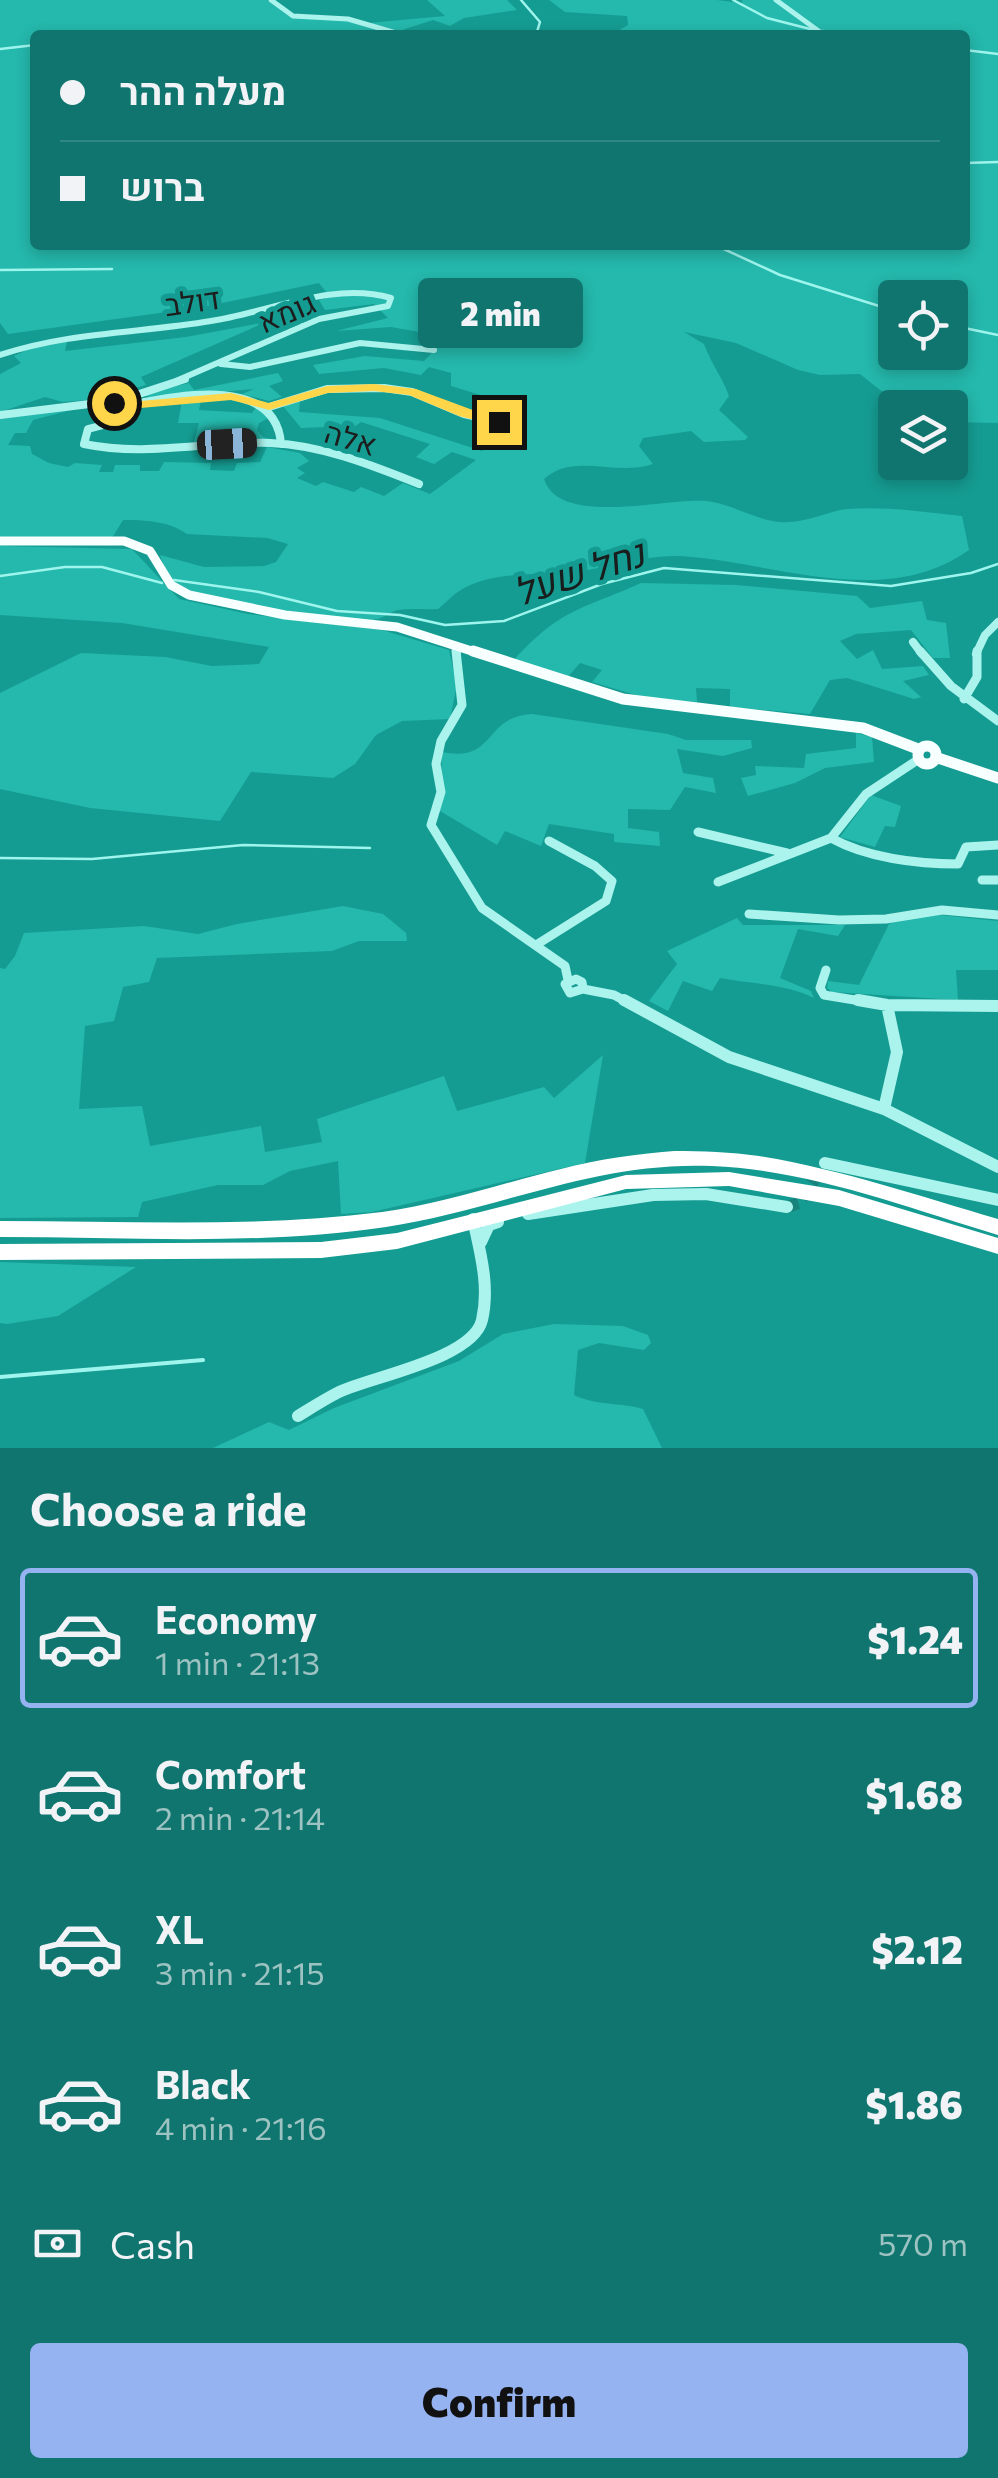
<!DOCTYPE html>
<html lang="en">
<head>
<meta charset="utf-8">
<style>
  :root { --surface:#10756e; --page:#1e7d76; --text:#f1f3f6; --muted:#9cc3c2; --line:#308781; --accent:#95b2f1 }
  body { margin:0; font-family:Commissioner,Heebo,sans-serif; background:var(--page); color:var(--text); height:100vh; display:flex; flex-direction:column; font-size:38px; white-space:nowrap }
  * { box-sizing:border-box; margin:0 }
  p { font-size:32px; color:var(--muted) }
  .icon { flex:none; width:55px; height:55px; fill:none; stroke:currentColor; stroke-width:2; stroke-linecap:round; stroke-linejoin:round }
  .map { position:relative; height:1448px; overflow:hidden }
  .drawer { display:flex; flex-direction:column; background:var(--surface); flex:1 }
  .drawer>* { flex:none }
  .top-card { position:absolute; left:30px; top:30px; width:940px; height:220px; border-radius:10px; box-shadow:0 5px 15px #0003; display:grid; align-content:center; height:220px; padding:0 30px; background:var(--surface) }
  .fabs { position:absolute; left:878px; top:280px; display:grid; gap:20px }
  .fabs a { display:grid; place-items:center; width:90px; height:90px; border-radius:10px; background:var(--surface); box-shadow:0 5px 15px #0003; font-size:50px }
  .end { position:absolute; width:45px; height:45px; margin:-22px; border:12px solid #ffd54a; background:#111; box-shadow:0 0 0 5px #111 }
  .from { border-radius:50% }
  .bubble { position:absolute; height:70px; border-radius:10px; background:var(--surface); box-shadow:0 5px 15px #0003; font-size:32px; font-weight:800; line-height:70px; text-align:center }
  .car { position:absolute; width:30px; height:60px; margin:-30px -15px; border-radius:12px; box-shadow:0 0 8px 2px #0007; background:linear-gradient(#222 24%,#8ab4d8 0 40%,#222 0 76%,#8ab4d8 0 86%,#222 0) }
  .top-card b { display:flex; align-items:center; gap:35px; height:95px; font-size:38px }
  .top-card b+b { border-top:2px solid var(--line) }
  .top-card i { width:25px; height:25px; background:var(--text) }
  ul { padding:0; list-style:none }
  li { display:flex; align-items:center; gap:30px; height:140px; margin:0 20px 15px; padding:0 10px; border:5px solid transparent; border-radius:10px }
  li div { flex:1 }
  li b { display:block; font-size:38px }
  li em { font-style:normal; font-weight:800 }
  li.active { border-color:var(--accent) }
  li>.icon { width:90px; height:90px; stroke-width:1.5 }
  h2 { padding:0 30px; font-size:45px; line-height:120px }
  .pay { display:flex; align-items:center; gap:25px; height:110px; padding:0 30px; font-size:38px }
  .pay p { margin-inline-start:auto }
  .primary-button { display:flex; gap:20px; margin-top:auto; padding:20px 30px }
  .primary-button a { flex:1; height:115px; border-radius:10px; background:var(--accent); color:#111; font-size:40px; font-weight:800; line-height:115px; text-align:center }
  .map>svg:first-child { display:block }
  .green { fill:#25b8ac; fill-rule:evenodd }
  .lines { fill:none; stroke-linecap:round; stroke-linejoin:round }
  .stream-far1 { stroke:#9ef5ed; stroke-width:2.5 }
  .stream { stroke:#9ef5ed; stroke-width:4 }
  .minor-tunnel { stroke:#17837b; stroke-width:12; stroke-dasharray:12 6; stroke-linecap:butt }
  .minor-far4 { stroke:#abf3ed; stroke-width:5 }
  .minor-far3 { stroke:#abf3ed; stroke-width:6 }
  .minor-far2 { stroke:#abf3ed; stroke-width:8 }
  .minor-far1 { stroke:#abf3ed; stroke-width:9 }
  .minor { stroke:#abf3ed; stroke-width:12 }
  .major-far1 { stroke:#f7ffff; stroke-width:9 }
  .major { stroke:#f7ffff; stroke-width:11 }
  .highway { fill:#fff; fill-rule:evenodd }
  .route { fill:#ffd54a }
  .labels { text-anchor:middle; dominant-baseline:central; stroke-width:10; stroke-linejoin:round; paint-order:stroke }
  .far-street-label { font-size:30px; fill:#1d1d1d; stroke:#159c92 }
  .water-label { font-size:38px; font-style:italic; fill:#191d1c; stroke:#159c92 }
</style>
</head>
<body>
<div class="map">
<svg width="998" height="1448" viewBox="0 0 998 1448">
  <rect width="100%" height="100%" fill="#159c92"/>
  <path class="green" d="M0,0H267L289,16L341,19L401,35H35V245H965V35H828L779,0H998V423L950,422V408L916,407L880,390L860,374L820,375L798,370L736,343L684,332L704,344C712,366 722,376 729,396L719,410L748,437L745,440L704,442L691,431L643,438L639,446L653,464C614,477 575,452 544,479C560,528 666,497 707,501C732,504 755,520 780,522C805,524 824,512 847,509C885,506 925,512 962,516L969,550C883,611 772,561 679,556C644,555 615,566 581,571C543,576 488,569 455,594C449,599 444,604 438,609C425,610 411,608 399,610C391,611 385,617 378,619C347,626 208,602 180,587C169,580 164,567 160,555L204,567L264,566L276,562L288,544L267,538L187,534C169,521 145,520 123,520L112,538L0,537V418L79,408L33,420L26,433H15L8,445L30,446L32,454L49,463L68,467L75,463L102,465L99,472H113L115,465H140V471H159L164,462L211,463L210,470L234,471L237,463L260,462L267,447L300,453L309,461L297,468L305,473L297,478L316,486L323,482L354,492L361,487L384,496L403,483L430,494L476,460L452,452L434,464L416,457L430,444L361,422L329,445L321,443L328,439L327,427L301,428L283,406L300,401L299,412L380,418L482,451L527,420L526,400L503,402L451,386V373L429,367L421,375L384,368L319,374L313,365L365,356L424,361L447,337L391,327L336,331L388,318L374,304L325,310L319,300L330,297L319,283L203,307L8,334L0,323ZM895,298H950V352H895Z
    M427,0H507L517,10L464,18L450,26L433,20L399,31L368,23L445,16Z
    M549,0H717L742,3V0H774L822,35H611L628,25L627,16L565,12Z
    M266,322L141,377L146,385L99,399L63,402L45,397L0,412V374L21,363L14,356L31,348L67,342L65,351L186,337Z
    M278,373L283,381L269,386L282,397L269,401L242,394L254,389L150,398L143,394L189,383L194,390Z
    M201,400L199,410L252,413L259,404L271,417L259,423L257,430L263,437L276,441L194,442L199,423H178L182,401Z
    M0,546L132,549L179,599L248,614L382,630L449,650L457,685L450,719L402,721L376,735L355,764L333,778L251,772L220,821L90,808L0,789V693L81,653L165,657L212,666L259,664L269,647L122,623L0,615Z
    M641,583L736,585L857,596L870,608L922,601L927,620L946,623L950,658H933L911,630L856,634L840,641L857,659L873,650L882,669L923,666L929,675L903,681L921,697L914,699L847,678L830,680L810,714L730,707V689L696,688L697,702L646,698L592,682L602,670L580,663L567,678L514,660C561,608 581,610 641,583Z
    M532,714L668,734L686,740H751L752,748L723,756L677,749L683,773L713,778L716,793L685,787L670,810L628,809V828L659,832L660,846L614,842V834L549,824L541,846L505,831L497,845L440,811L442,752C497,763 482,717 532,714Z
    M856,733L872,737L874,762L825,768L795,783L748,796L741,778L756,775L755,766L804,768L806,754L856,748Z
    M871,795L901,806L895,827L885,826L875,847L840,837Z
    M343,906L383,914L406,933L407,941H359L332,951L157,958L149,982L123,987L114,1021L85,1026L79,1109L142,1106L150,1146L261,1126L265,1152L322,1142L317,1119L444,1076L457,1111L544,1087L554,1098L603,1055L585,1163L372,1212L341,1214L338,1161L290,1171L263,1185H218L142,1202L138,1217L0,1218V968L5,969L15,956L24,933L144,926L198,934L237,924Z
    M940,915L998,921V970H956L958,1000L832,992L827,988L828,981L859,985L889,924L909,917Z
    M737,918L743,925H845L838,936L798,929L780,978L811,991L814,998C786,984 752,984 720,978L712,991L683,981L668,1011L649,1001L677,964L667,951Z
    M0,1262L136,1267L58,1316L7,1324L0,1323Z
    M554,1324L623,1326L648,1335L651,1343L644,1350L599,1343L578,1350L574,1395C597,1406 619,1402 643,1409L662,1448H213L269,1422L289,1430L334,1408L459,1361L503,1334Z"/>
  <g class="lines">
    <path class="stream-far1" d="M521,0L540,22L536,35
      M733,0L767,18L814,30
      M822,31L855,35
      M0,49L35,45
      M965,50L998,54
      M965,163L998,162
      M715,245L780,275L895,311
      M0,270L112,269
      M950,325L998,335
      M0,576L65,567H102L162,583
      M174,580L259,592L337,611L400,615L445,625L504,621L602,584L664,568L891,586L971,573L998,564
      M0,858L92,859L243,845L370,848"/>
    <path class="stream" d="M0,1377L203,1360"/>
    <path class="minor-tunnel" d="M787,1207L799,1203L818,1174"/>
    <path class="minor-far4" d="M271,0L293,16L348,19L403,35
      M776,0L824,35"/>
    <path class="minor-far3" d="M0,355C69,332 140,333 211,321C270,312 332,281 391,298L388,306L319,319L176,381
      M221,364L250,367L360,343L434,350"/>
    <path class="minor-far2" d="M124,399L185,379
      M135,404C182,394 276,377 281,444
      M132,405L115,422L88,429L84,444C146,457 207,441 270,443C322,445 371,465 419,484
      M269,407L327,389L384,388L412,392L464,414L514,425
      M0,415L122,400
      M913,642L922,654
      M456,647L457,654
      M976,654L985,635L998,622"/>
    <path class="minor-far1" d="M456,651L462,705L441,741L436,764L441,792L431,825L482,908L565,966L568,980
      M920,651L951,686L998,721
      M964,699L977,677V651
      M698,832L787,853
      M831,838C867,858 917,864 958,864L966,847L998,845
      M982,880H998
      M718,882L831,838L866,794L919,759
      M749,914L839,920L886,919L942,910L998,915
      M536,945L606,901L612,881L595,866L549,841
      M826,970L820,988L824,995L873,1003
      M576,979L582,982L583,989L570,993L565,984Z
      M583,989L614,995L629,1003"/>
    <path class="minor" d="M624,1000L729,1057L884,1109L998,1167
      M858,1000L887,1005L998,1006
      M884,1109L897,1052L887,1005
      M825,1163L998,1200
      M528,1214L653,1195L706,1194L787,1207
      M481,1242L489,1225L498,1222
      M298,1416C311,1408 325,1399 339,1392C370,1377 473,1359 482,1320C490,1286 480,1252 473,1219"/>
    <path class="major-far1" d="M0,541H124L150,551L171,585L189,595L285,615L397,627L481,654"/>
    <path class="major" d="M473,651L623,699L863,728L918,749
      M918 755a9 9 0 1 1 18 0a9 9 0 1 1-18 0Z
      M938,758L998,778"/>
    <path class="highway" d="M674,1151C702,1151 731,1152 759,1156C840,1169 919,1196 998,1219V1235C905,1207 810,1170 712,1166C595,1161 498,1210 386,1227C259,1246 128,1237 0,1237V1221C127,1221 256,1228 382,1212C443,1204 502,1183 561,1169C598,1159 636,1154 674,1151Z
      M729,1172L839,1190L998,1238V1254L839,1206L729,1186L626,1189L397,1249L321,1258L0,1260V1244L321,1242L397,1233L626,1175Z"/>
  </g>
  <path class="route" d="M374,384L416,389L505,422L499,426L459,416L409,395L374,391L328,393L269,410L231,400L129,409L107,403L114,400L129,402L231,393L269,403L327,386Z"/>
  <g class="labels">
    <g class="far-street-label">
      <text transform="translate(192 300) rotate(-8)">דולב</text>
      <text transform="translate(286 311) rotate(-23)">גומא</text>
      <text transform="translate(351 437) rotate(16)">אלה</text>
    </g>
    <g class="water-label">
      <text transform="translate(578 571) rotate(-18)">נחל שעל</text>
    </g>
  </g>
</svg>
<div class="fabs">
<a><svg class="icon" aria-label="locate" viewBox="0 0 24 24"><circle cx="12" cy="12" r="6"/><path d="M12 2v4M12 18v4M2 12h4M18 12h4"/></svg></a>
<a><svg class="icon" aria-label="layers" viewBox="0 0 24 24"><path d="M12 4l9 5-9 5-9-5zM3 14l9 5 9-5"/></svg></a>
</div>
<i class="end from" style="left:114px;top:403px"></i>
<i class="end" style="left:499px;top:422px"></i>
<div class="bubble" style="left:418px;top:278px;width:165px">2 min</div>
<i class="car" style="left:227px;top:444px;rotate:87deg"></i>
<div class="top-card">
<b><i class="from"></i>מעלה ההר</b>
<b><i></i>ברוש</b>
</div>
</div>
<section class="drawer">
<h2>Choose a ride</h2>
<ul>
<li class="active"><svg class="icon" aria-label="car" viewBox="0 0 24 24"><path d="M5 17H2v-5l4-1 3-4h7l3 4 3 1v5h-3M9 17h6M6 11h13"/><circle cx="7" cy="17" r="2"/><circle cx="17" cy="17" r="2"/></svg><div><b>Economy</b><p>1 min · 21:13</p></div><em>$1.24</em></li>
<li><svg class="icon" aria-label="car" viewBox="0 0 24 24"><path d="M5 17H2v-5l4-1 3-4h7l3 4 3 1v5h-3M9 17h6M6 11h13"/><circle cx="7" cy="17" r="2"/><circle cx="17" cy="17" r="2"/></svg><div><b>Comfort</b><p>2 min · 21:14</p></div><em>$1.68</em></li>
<li><svg class="icon" aria-label="car" viewBox="0 0 24 24"><path d="M5 17H2v-5l4-1 3-4h7l3 4 3 1v5h-3M9 17h6M6 11h13"/><circle cx="7" cy="17" r="2"/><circle cx="17" cy="17" r="2"/></svg><div><b>XL</b><p>3 min · 21:15</p></div><em>$2.12</em></li>
<li><svg class="icon" aria-label="car" viewBox="0 0 24 24"><path d="M5 17H2v-5l4-1 3-4h7l3 4 3 1v5h-3M9 17h6M6 11h13"/><circle cx="7" cy="17" r="2"/><circle cx="17" cy="17" r="2"/></svg><div><b>Black</b><p>4 min · 21:16</p></div><em>$1.86</em></li>
</ul>
<div class="pay"><svg class="icon" aria-label="cash" viewBox="0 0 24 24"><path d="M3 7h18v10H3z"/><circle cx="12" cy="12" r="2"/></svg>Cash<p>570 m</p></div>
<div class="primary-button"><a>Confirm</a></div>
</section>
</body>
</html>
